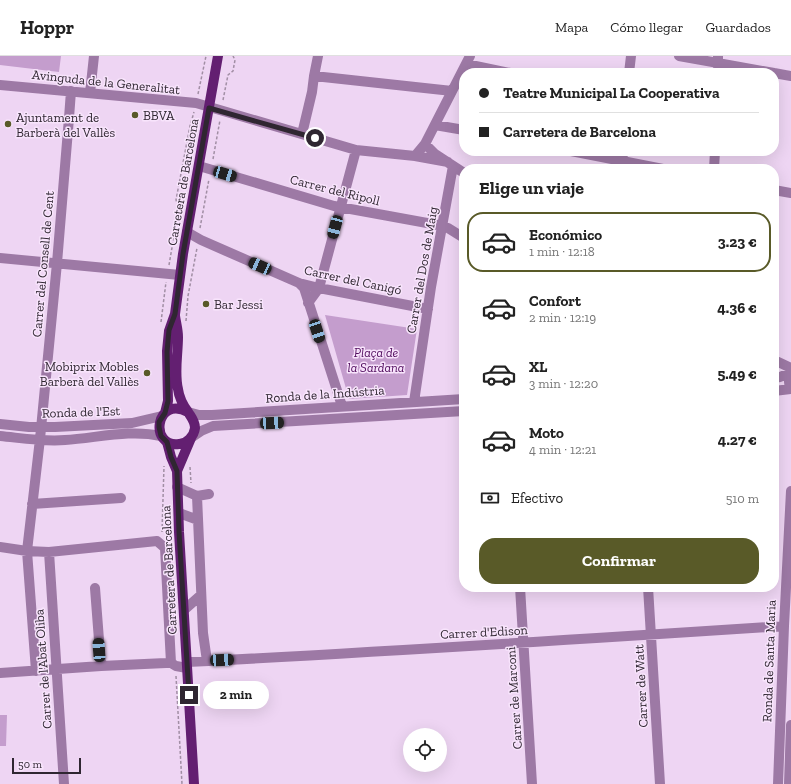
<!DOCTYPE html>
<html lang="es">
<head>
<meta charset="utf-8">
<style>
  :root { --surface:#fff; --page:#f6f6f6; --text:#222; --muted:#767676; --line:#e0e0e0; --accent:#595a28 }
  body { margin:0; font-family:"Zilla Slab",serif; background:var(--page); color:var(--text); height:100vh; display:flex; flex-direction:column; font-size:15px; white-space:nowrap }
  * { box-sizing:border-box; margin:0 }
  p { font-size:13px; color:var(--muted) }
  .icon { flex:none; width:22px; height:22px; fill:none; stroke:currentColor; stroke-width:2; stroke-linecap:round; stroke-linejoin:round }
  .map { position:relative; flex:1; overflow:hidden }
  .side { position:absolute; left:459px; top:108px; width:320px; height:428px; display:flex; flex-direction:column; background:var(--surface); border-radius:16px; box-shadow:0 4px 16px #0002 }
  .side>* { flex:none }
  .banner { position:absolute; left:459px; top:12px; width:320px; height:88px; border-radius:16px; box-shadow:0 4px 16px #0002; display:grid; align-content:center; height:88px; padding:0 20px; background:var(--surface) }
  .buttons { position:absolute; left:403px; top:672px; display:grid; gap:8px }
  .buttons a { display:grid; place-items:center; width:44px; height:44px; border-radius:50%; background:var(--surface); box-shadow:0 4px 16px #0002; font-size:20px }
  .scale { position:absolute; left:12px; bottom:10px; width:69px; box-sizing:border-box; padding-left:4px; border:2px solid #2f2631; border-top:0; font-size:11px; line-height:14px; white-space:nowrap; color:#2f2631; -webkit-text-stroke:3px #f8e4fc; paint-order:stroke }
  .end { position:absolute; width:18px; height:18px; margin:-9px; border:5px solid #2f2631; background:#fff; box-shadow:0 0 0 2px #fff }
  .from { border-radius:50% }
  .bubble { position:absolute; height:28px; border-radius:14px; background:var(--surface); box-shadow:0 4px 16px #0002; font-size:13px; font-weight:800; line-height:28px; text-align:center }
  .car { position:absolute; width:12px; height:24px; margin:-12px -6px; border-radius:5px; box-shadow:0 0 3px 1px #0007; background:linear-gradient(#222 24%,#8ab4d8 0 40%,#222 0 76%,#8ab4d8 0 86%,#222 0) }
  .banner b { display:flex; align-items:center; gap:14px; height:38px; font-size:15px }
  .banner b+b { border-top:1px solid var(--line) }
  .banner i { width:10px; height:10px; background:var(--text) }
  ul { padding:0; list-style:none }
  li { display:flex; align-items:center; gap:12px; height:60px; margin:0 8px 6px; padding:0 12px; border:2px solid transparent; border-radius:16px }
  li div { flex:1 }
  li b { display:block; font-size:15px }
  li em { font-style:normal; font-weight:800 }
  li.current { border-color:var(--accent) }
  li>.icon { width:36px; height:36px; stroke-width:1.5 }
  h2 { padding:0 20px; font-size:18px; line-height:48px }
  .pay { display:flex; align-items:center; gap:10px; height:44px; padding:0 20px; font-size:15px }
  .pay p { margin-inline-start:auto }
  .cta { display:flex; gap:8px; margin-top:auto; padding:8px 20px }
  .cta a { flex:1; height:46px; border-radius:16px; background:var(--accent); color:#fff; font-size:16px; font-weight:800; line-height:46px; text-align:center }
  header { display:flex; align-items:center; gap:24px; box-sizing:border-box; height:56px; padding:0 20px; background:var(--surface); border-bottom:1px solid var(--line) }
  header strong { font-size:19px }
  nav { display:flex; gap:22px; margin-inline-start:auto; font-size:14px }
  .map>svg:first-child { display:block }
  .green { fill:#c49dcd }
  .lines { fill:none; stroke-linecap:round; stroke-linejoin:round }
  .path { stroke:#a18ea4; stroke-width:1.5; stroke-dasharray:3 2; stroke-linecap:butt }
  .minor { stroke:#9d79a5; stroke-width:10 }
  .major { stroke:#631f71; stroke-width:10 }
  .route { stroke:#2f2631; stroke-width:5 }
  .poi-dot { fill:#595a28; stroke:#f8e4fc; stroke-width:1.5 }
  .labels { text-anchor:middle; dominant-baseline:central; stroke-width:3; stroke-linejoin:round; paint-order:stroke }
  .street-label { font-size:13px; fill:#2f2631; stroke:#f8e4fc }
  .poi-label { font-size:13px; fill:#2f2631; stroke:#f8e4fc; text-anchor:start }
  .park-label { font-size:13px; font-style:italic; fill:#500c5d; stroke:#f8e4fc }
</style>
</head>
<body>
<header>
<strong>Hoppr</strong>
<nav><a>Mapa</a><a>Cómo llegar</a><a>Guardados</a></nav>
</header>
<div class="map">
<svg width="791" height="728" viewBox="0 0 791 728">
  <rect width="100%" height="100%" fill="#eed5f3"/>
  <path class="green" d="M0,0H61L59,16L0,9Z
    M325,259L417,273L407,339L349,343Z
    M0,659H7L6,690H0Z"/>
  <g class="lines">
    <path class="path" d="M198,38L206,0
      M223,44L228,19L233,15L235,4L233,0
      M213,103L220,64
      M200,172L209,123
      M169,209L179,151L176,144L190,70L194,56
      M186,265L188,240L197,192
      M161,266L166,226
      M190,411L191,427
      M162,476L164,410
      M176,620L182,728"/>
    <path class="minor" d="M318,0L314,20L452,35
      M679,0L774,17
      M466,8L510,17
      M629,17L631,0
      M718,17V0
      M774,17L791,20
      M0,29L196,47L356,94L415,100L448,106
      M90,37L94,0
      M435,69L464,74
      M302,78L312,36L314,20
      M425,88L470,0
      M571,95L663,113
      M415,100L425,88L435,98L464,117
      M199,110L334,150L438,169L448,172L464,182
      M622,113L623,95
      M714,113L715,95
      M774,134L791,137
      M187,176L201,184L299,227L319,232L428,253
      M0,202L180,219
      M299,227L304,232L342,350
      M308,247L319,232L356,94
      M774,304L791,312
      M791,314C788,321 788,327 791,333
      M774,322L780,321L789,317
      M774,335L791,333
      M414,346L431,231L453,110
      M188,356L199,359H212L464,343
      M0,368L29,371H55L132,367L162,360
      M0,380C21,382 44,386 65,384C97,382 130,373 161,380
      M192,381L201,375L213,370L464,355
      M177,431L197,440L209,438
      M197,440L203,577L207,605
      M32,448L121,442
      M179,457L198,464
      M0,491L27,495L49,496L157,485L165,492L171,607
      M49,496L64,728
      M520,531L532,728
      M648,531L660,728
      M95,532L101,610
      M184,554L201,539
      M187,606C386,596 585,583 784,570
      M36,615L27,495L40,383L57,207L69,62L71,35
      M0,617L101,610L166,607H171L176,610L187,612
      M778,728L784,570L791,435
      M789,728L791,669"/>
    <path class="major" d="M175,260C176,267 178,274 178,281C178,298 174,317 178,333C179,341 183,349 188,356C191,361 195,365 195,372C194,380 187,388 179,388C149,392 155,339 188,356
      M165,357L168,345L167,295L169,275L175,258L183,198L218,0
      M167,386L171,401L177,415L179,476L194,728
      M177,415L191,382"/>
  </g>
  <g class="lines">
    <path class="route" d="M189,639L179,476L177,415L171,401L167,386L161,380L159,371V366L165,357L168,345L167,296L169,274L175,258L183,198L209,52L315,82"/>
  </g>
  <g class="poi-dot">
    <circle cx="135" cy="59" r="4"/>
    <circle cx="8" cy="68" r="4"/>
    <circle cx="206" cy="248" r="4"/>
    <circle cx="147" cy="317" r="4"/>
  </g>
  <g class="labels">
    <g class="street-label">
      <text transform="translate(106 26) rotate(6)">Avinguda de la Generalitat</text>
      <text transform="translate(183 126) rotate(-80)">Carretera de Barcelona</text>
      <text transform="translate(335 134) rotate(14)">Carrer del Ripoll</text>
      <text transform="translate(43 208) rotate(-85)">Carrer del Consell de Cent</text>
      <text transform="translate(422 214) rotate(-80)">Carrer del Dos de Maig</text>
      <text transform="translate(353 224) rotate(12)">Carrer del Canigó</text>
      <text transform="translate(325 338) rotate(-4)">Ronda de la Indústria</text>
      <text transform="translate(81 356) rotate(-2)">Ronda de l'Est</text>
      <text transform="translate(169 514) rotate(-93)">Carretera de Barcelona</text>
      <text transform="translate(484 576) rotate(-3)">Carrer d'Edison</text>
      <text transform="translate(769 605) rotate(-88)">Ronda de Santa Maria</text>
      <text transform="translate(43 613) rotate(-94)">Carrer de l'Abat Oliba</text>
      <text transform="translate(641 630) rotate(-93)">Carrer de Watt</text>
      <text transform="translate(514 642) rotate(-94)">Carrer de Marconi</text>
    </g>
    <g class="poi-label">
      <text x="143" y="59">BBVA</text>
      <text x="16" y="61">Ajuntament de<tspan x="16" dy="15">Barberà del Vallès</tspan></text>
      <text x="214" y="248">Bar Jessi</text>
      <text x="139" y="310" text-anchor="end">Mobiprix Mobles<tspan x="139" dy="15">Barberà del Vallès</tspan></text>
    </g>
    <g class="park-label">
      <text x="376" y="296">Plaça de<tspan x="376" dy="15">la Sardana</tspan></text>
    </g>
  </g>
</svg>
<div class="buttons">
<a><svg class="icon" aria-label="locate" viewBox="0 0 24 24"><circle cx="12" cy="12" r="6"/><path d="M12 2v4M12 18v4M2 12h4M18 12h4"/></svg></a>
</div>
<div class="scale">50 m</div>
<i class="end from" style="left:315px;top:82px"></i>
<i class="end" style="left:189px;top:639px"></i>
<div class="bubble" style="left:203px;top:625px;width:66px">2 min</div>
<i class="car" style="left:225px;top:118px;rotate:106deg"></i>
<i class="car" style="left:335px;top:171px;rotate:195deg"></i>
<i class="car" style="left:260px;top:210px;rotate:294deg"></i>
<i class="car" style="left:317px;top:275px;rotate:162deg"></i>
<i class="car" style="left:272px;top:367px;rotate:87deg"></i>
<i class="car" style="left:99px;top:594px;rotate:356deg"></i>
<i class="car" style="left:222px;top:604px;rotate:87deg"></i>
<div class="banner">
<b><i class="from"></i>Teatre Municipal La Cooperativa</b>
<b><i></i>Carretera de Barcelona</b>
</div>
<section class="side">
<h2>Elige un viaje</h2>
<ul>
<li class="current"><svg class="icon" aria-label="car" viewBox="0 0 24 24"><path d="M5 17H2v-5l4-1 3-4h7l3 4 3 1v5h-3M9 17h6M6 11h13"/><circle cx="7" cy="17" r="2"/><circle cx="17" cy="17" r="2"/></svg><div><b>Económico</b><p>1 min · 12:18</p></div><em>3.23 €</em></li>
<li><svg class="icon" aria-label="car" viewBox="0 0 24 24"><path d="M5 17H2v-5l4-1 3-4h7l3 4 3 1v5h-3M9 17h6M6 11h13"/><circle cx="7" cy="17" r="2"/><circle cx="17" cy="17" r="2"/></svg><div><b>Confort</b><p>2 min · 12:19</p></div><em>4.36 €</em></li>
<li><svg class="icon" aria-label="car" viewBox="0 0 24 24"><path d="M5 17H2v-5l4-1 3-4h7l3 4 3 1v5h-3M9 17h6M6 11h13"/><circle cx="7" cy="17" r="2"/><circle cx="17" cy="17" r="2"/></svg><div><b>XL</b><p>3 min · 12:20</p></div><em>5.49 €</em></li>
<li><svg class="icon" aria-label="car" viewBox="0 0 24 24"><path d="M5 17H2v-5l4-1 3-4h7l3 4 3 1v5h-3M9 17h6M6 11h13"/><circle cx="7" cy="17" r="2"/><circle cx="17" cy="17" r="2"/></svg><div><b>Moto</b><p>4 min · 12:21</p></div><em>4.27 €</em></li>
</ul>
<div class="pay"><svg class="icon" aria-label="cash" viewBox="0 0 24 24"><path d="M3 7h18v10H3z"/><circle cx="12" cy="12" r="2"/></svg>Efectivo<p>510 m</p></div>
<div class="cta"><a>Confirmar</a></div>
</section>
</div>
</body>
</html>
